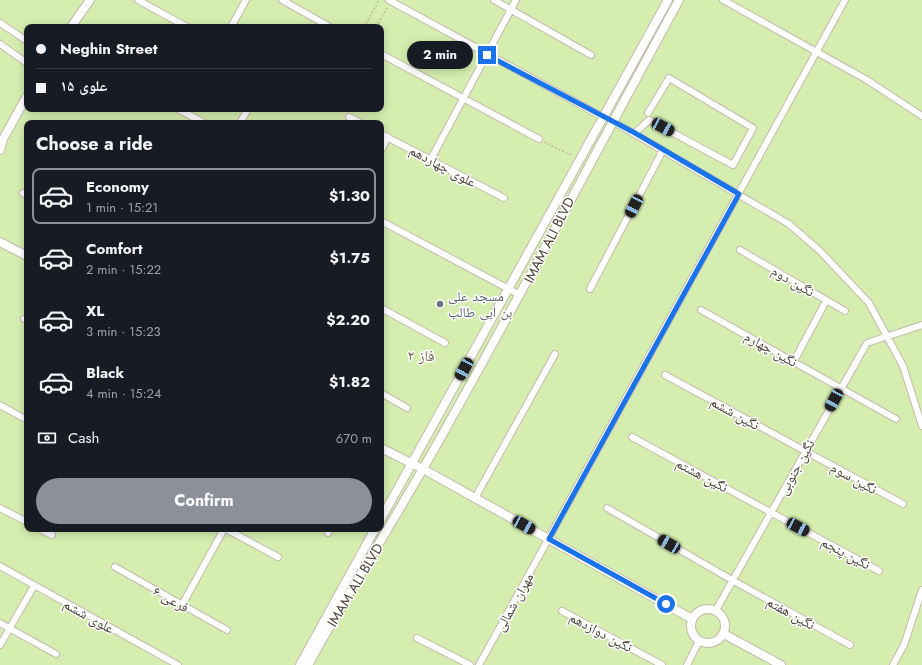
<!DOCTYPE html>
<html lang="en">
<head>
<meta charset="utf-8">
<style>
  :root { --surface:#171b24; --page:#242831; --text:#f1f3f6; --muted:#9ea1a6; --line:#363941; --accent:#8c9099 }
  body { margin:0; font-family:Jost,"Noto Naskh Arabic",sans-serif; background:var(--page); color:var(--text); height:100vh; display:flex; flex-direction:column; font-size:15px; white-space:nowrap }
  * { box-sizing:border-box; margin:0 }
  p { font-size:13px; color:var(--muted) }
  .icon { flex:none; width:22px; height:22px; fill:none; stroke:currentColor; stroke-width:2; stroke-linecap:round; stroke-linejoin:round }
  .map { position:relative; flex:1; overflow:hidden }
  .details { position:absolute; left:24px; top:120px; width:360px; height:412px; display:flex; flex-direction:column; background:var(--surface); border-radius:8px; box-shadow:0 2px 10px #0003 }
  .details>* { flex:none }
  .hud { position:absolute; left:24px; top:24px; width:360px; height:88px; border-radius:8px; box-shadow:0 2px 10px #0003; display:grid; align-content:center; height:88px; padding:0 12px; background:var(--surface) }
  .end { position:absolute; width:18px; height:18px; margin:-9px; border:5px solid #1a73e8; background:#fff; box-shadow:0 0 0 2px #fff }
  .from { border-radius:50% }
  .bubble { position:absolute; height:28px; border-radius:14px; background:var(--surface); box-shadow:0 2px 10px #0003; font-size:13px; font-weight:700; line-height:28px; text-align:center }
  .car { position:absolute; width:12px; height:24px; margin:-12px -6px; border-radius:5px; box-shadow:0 0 3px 1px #0007; background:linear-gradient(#222 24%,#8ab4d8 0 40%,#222 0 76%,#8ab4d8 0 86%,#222 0) }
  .hud b { display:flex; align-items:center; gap:14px; height:38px; font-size:15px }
  .hud b+b { border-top:1px solid var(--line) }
  .hud i { width:10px; height:10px; background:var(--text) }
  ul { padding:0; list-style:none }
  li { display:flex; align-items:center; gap:12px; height:56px; margin:0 8px 6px; padding:0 4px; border:2px solid transparent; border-radius:8px }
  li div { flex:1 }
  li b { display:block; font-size:15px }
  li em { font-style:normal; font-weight:700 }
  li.selected { border-color:var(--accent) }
  li>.icon { width:36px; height:36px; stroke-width:1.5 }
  h2 { padding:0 12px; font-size:18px; line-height:48px }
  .pay { display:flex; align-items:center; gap:10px; height:44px; padding:0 12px; font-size:15px }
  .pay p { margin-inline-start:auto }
  .button { display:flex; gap:8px; margin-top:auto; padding:8px 12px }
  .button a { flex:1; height:46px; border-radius:24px; background:var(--accent); color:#fff; font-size:16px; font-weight:700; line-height:46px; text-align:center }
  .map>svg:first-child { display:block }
  .green { fill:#d5eeb0; fill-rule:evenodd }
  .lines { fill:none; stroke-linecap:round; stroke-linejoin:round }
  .minor-casing { stroke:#c3baac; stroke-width:8 }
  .tertiary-casing { stroke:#c3baac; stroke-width:10 }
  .path { stroke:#c7b69b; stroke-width:1.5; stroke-dasharray:2 2; stroke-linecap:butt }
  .minor { stroke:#fff; stroke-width:6 }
  .tertiary { stroke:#fff; stroke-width:8 }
  .route { stroke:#1a73e8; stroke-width:5 }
  .worship-dot { fill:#6b7280; stroke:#fff; stroke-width:1.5 }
  .labels { text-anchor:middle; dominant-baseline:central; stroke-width:3; stroke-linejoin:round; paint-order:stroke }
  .street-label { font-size:14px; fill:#4c4337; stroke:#fff }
  .worship-label { font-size:14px; fill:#5b616d; stroke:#fff; text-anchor:start }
  .neighbourhood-label { font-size:15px; fill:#70604d; stroke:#fff }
</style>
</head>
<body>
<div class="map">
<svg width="922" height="665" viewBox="0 0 922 665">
  <rect width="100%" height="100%" fill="#f7f2ea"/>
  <path class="green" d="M0,0H922V665H0ZM27,27H381V109H27ZM27,123H381V529H27Z"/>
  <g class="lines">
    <g class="minor-casing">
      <path id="minor" d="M138,0L187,27
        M282,0L330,27
        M389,0L603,117
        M494,0L591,55
        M723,0L867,80L922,116
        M0,23L27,41
        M231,27L246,0
        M0,44L27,63
        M383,55L539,139
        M178,109L204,123
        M349,117L361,123
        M612,121L789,224L820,251L869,303L903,366L922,426
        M240,123L248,109
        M635,133L649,120L733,165L753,128L669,78L648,113
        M381,134L504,198
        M381,150L388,137
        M431,159L516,0
        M23,193L27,196
        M381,221L520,295
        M740,250L845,311
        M590,289L663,150
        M381,308L445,343
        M701,310L896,419
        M24,319L27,320
        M794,361L826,301
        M665,375L903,504
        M381,393L407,408
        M0,405L27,420
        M632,437L879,571
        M475,498L555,354
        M0,508L27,522
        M607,508L732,580L850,645
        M40,529L52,535
        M226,529L278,557
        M328,533L330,529
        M0,566L178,665
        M115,567L227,630
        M182,605L224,529
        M716,610L867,343L922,325
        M562,611L662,665
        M0,623L56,654
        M417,638L470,665
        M0,645L34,586
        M479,665L845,0
        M687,665L699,641
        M893,665L904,645L922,590"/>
    </g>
    <g class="tertiary-casing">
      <path id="tertiary" d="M71,27L90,0
        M0,150L3,139L27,96
        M0,242L27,256
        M381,448L423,469L692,619
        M381,519L668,0
        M691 626a17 17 0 1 1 34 0a17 17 0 1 1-34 0Z
        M724,634L781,665
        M300,665L375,529
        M308,665C349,590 396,518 437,444C520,297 598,148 679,0"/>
    </g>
    <path class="path" d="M364,27L379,0
      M376,27L387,8
      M544,142L573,156"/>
    <use href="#minor" class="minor"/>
    <use href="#tertiary" class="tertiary"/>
  </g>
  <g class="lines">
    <path class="route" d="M487,55L635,133L739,194L549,539L666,604"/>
  </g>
  <circle class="worship-dot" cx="440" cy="304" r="4"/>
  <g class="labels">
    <g class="street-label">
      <text transform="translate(443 166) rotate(28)">علوی چهاردهم</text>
      <text transform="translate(549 240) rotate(-63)">IMAM ALI BLVD</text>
      <text transform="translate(793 281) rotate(30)">نگین دوم</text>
      <text transform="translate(771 349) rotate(29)">نگین چهارم</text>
      <text transform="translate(735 413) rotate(29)">نگین ششم</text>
      <text transform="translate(796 467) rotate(-61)">نگین جنوبی</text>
      <text transform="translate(702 475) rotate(28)">نگین هشتم</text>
      <text transform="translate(854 478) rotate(29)">نگین سوم</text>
      <text transform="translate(846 553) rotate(28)">نگین پنجم</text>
      <text transform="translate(355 585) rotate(-59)">IMAM ALI BLVD</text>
      <text transform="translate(171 599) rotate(29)">فرعی ۶</text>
      <text transform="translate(514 602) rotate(-61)">مهران شمالی</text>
      <text transform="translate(791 613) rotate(29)">نگین هفتم</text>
      <text transform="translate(89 616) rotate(29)">علوی ششم</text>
      <text transform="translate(601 632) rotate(28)">نگین دوازدهم</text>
    </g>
    <g class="worship-label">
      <text x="448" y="296">مسجد علی<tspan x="448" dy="16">بن ابی طالب</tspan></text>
    </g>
    <g class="neighbourhood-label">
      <text x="421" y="356">فاز ۲</text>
    </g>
  </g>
</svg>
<i class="end from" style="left:666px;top:604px"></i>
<i class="end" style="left:487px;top:55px"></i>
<div class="bubble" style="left:407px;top:41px;width:66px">2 min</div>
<i class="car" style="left:663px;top:127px;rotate:118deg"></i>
<i class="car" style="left:634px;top:206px;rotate:207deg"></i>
<i class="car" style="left:464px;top:369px;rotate:209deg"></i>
<i class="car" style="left:834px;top:400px;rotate:209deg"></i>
<i class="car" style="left:524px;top:525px;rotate:119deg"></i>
<i class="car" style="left:798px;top:527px;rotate:118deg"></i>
<i class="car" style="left:669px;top:544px;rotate:300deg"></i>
<div class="hud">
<b><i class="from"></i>Neghin Street</b>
<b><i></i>علوی ۱۵</b>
</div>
<section class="details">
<h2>Choose a ride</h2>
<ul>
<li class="selected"><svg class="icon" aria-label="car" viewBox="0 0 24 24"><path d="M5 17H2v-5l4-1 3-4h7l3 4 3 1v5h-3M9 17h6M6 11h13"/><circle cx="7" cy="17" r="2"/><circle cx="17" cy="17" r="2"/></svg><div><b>Economy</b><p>1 min · 15:21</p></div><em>$1.30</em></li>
<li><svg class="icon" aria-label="car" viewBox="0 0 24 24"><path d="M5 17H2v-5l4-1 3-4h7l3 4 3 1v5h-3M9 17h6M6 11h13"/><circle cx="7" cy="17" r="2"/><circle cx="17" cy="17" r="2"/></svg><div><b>Comfort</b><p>2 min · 15:22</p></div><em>$1.75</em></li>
<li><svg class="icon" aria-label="car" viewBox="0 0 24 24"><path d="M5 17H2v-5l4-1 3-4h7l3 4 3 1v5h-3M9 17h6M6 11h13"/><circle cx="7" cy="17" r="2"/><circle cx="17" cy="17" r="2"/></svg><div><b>XL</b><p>3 min · 15:23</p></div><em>$2.20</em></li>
<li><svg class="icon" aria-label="car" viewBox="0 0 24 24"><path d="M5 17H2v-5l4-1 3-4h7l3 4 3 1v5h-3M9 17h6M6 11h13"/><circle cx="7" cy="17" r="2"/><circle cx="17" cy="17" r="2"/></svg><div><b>Black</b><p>4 min · 15:24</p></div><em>$1.82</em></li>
</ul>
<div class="pay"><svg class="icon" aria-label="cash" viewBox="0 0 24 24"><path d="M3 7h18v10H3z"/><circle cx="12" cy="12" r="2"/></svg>Cash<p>670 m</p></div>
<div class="button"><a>Confirm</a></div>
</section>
</div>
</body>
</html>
